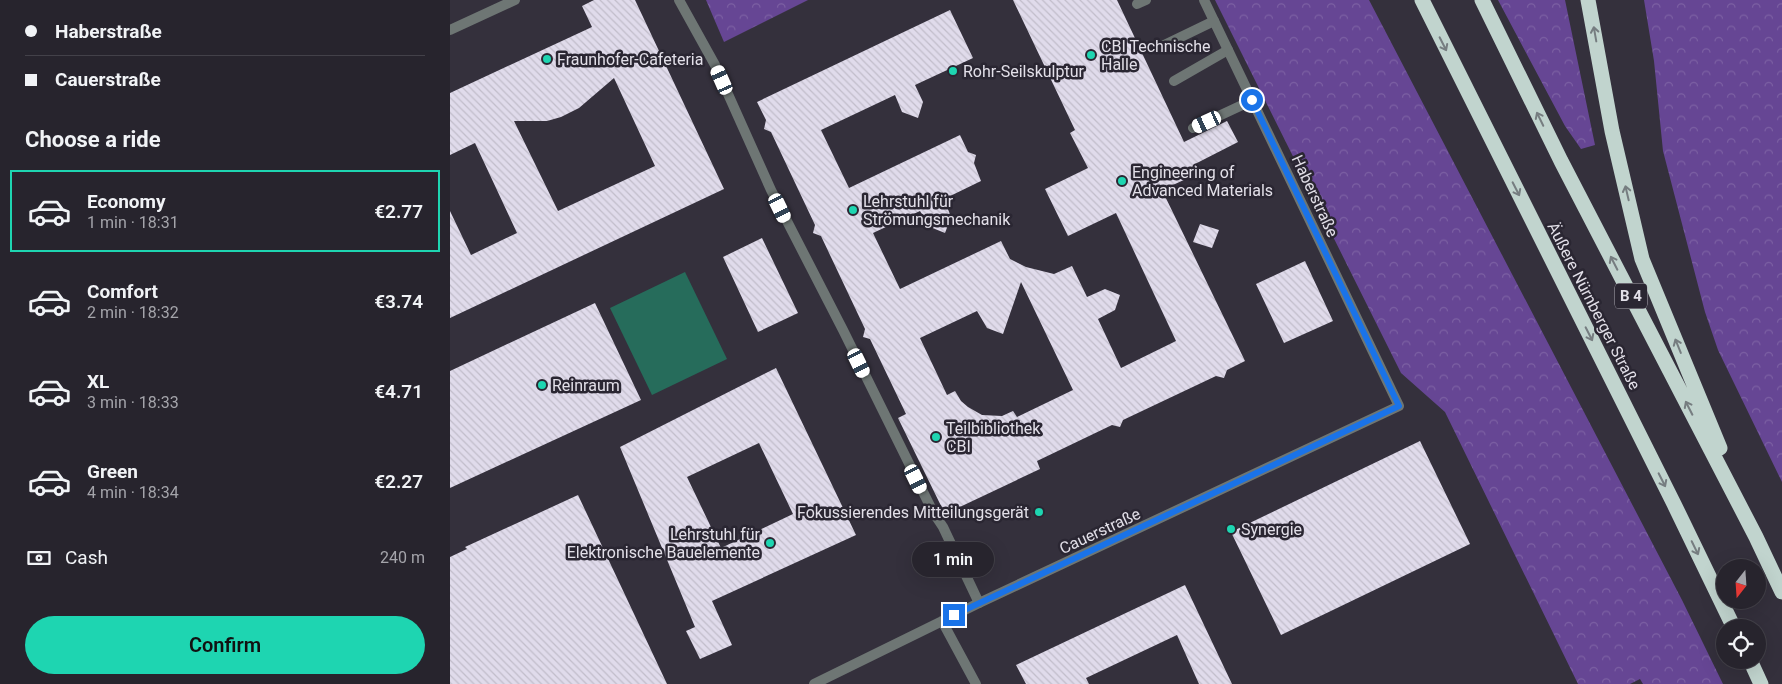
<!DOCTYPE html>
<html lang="en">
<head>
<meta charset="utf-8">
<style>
  :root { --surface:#27242d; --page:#333039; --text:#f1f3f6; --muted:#a4a4aa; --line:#434149; --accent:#1ed5b1 }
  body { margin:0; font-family:Roboto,sans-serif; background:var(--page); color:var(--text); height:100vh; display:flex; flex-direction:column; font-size:19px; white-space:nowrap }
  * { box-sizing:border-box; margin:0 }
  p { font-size:16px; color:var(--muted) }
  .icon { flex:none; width:28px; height:28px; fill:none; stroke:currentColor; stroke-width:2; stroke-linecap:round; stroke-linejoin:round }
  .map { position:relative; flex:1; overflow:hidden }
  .sheet { display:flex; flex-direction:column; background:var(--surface); width:450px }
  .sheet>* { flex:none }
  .guide { display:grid; align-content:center; height:110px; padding:0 25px; background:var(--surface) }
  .needle { width:32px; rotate:197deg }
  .controls { position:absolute; left:1266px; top:559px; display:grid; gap:10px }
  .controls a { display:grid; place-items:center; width:50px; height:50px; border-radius:50%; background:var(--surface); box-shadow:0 5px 20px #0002,0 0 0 1px var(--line); font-size:25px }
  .end { position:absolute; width:22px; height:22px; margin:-11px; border:6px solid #1a73e8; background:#fff; box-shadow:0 0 0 2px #fff }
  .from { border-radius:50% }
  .bubble { position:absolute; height:35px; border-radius:18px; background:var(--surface); box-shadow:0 5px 20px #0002,0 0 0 1px var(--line); font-size:16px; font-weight:600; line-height:35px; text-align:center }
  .car { position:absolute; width:15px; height:30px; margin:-15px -8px; border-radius:6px; box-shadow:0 0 4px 1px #0007; background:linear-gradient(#fff 24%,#345 0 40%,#fff 0 76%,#345 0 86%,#fff 0) }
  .guide b { display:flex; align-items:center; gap:18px; height:48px; font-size:19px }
  .guide b+b { border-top:1px solid var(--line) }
  .guide i { width:12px; height:12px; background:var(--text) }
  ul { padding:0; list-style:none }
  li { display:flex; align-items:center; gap:15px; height:82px; margin:0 10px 8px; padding:0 15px; border:2px solid transparent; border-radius:0px }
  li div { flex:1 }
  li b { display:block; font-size:19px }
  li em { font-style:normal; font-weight:600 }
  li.active { border-color:var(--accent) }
  li>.icon { width:45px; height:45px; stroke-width:1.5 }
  h2 { padding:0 25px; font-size:22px; line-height:60px }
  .pay { display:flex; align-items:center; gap:12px; height:55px; padding:0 25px; font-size:19px }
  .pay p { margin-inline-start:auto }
  .button { display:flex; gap:10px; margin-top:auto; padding:10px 25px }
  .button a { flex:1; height:58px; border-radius:30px; background:var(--accent); color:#111; font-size:20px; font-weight:600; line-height:58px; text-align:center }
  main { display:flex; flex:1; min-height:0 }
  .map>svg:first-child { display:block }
  .forest { fill:url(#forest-crowns) }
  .water { fill:#266c5b }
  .building { fill:url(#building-back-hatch); fill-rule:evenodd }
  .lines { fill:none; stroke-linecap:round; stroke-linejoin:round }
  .lane { stroke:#6e7674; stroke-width:10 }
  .street { stroke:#6e7674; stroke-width:10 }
  .highway { stroke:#c1d4ce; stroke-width:15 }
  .oneway { stroke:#767d80 }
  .route { stroke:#1a73e8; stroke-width:6 }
  .poi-dot { fill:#1ed5b1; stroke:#2a2632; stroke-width:2 }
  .labels { text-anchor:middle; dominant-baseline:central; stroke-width:5; stroke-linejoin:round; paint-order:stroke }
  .shield { fill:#2a2632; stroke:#aba8b1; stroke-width:1 }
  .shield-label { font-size:15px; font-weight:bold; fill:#e2dfe8 }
  .poi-label { font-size:16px; fill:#e2dfe8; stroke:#2a2632; text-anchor:start }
  .street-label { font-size:16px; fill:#e2dfe8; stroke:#2a2632 }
</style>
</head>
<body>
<main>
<section class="sheet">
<div class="guide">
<b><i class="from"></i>Haberstraße</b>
<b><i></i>Cauerstraße</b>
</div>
<h2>Choose a ride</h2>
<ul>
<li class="active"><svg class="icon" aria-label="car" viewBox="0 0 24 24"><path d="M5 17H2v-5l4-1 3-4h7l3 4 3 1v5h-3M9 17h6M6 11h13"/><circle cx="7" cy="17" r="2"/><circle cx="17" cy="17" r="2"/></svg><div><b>Economy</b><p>1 min · 18:31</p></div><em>€2.77</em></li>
<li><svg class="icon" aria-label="car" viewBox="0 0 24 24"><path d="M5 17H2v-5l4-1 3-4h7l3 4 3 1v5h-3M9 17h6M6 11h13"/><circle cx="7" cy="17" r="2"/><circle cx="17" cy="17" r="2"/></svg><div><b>Comfort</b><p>2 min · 18:32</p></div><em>€3.74</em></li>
<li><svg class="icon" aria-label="car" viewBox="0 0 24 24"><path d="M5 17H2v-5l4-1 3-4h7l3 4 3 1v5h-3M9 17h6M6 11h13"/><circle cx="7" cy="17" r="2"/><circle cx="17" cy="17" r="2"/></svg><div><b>XL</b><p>3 min · 18:33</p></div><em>€4.71</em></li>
<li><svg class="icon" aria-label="car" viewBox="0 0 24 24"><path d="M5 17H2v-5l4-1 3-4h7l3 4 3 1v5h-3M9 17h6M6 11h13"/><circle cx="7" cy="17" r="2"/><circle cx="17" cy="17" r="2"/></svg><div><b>Green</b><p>4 min · 18:34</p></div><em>€2.27</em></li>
</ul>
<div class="pay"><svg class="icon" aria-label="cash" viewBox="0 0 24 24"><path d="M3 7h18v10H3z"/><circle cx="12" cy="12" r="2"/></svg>Cash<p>240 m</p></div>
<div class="button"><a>Confirm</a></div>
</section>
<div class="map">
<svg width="1332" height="684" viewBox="0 0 1332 684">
  <defs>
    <pattern id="forest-crowns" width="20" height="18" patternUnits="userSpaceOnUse" patternTransform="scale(1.25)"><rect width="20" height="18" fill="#664694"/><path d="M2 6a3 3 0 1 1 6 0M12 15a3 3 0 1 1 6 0" fill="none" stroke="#7c60a3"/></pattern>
    <pattern id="building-back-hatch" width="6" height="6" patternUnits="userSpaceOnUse" patternTransform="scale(1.25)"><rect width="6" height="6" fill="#e0dbeb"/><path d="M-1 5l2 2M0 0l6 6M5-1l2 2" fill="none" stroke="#c1bdca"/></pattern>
  </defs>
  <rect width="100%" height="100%" fill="#34303c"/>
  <path class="forest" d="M256,0H358L274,42Z
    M765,0H919L1232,600L1273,684H1193L1190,679L1180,684H1128L995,412L951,373Z
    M1048,0H1115L1145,145L1131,149L1115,126Z
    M1194,0H1332V482L1268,350L1255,312L1213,151L1204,61Z"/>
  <path class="water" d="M235,272L277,359L202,395L160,308Z"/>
  <path class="building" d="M144,0H185L274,189L0,318V211L21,255L67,233L25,143L0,155V93L142,27L132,6ZM164,78L205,166L108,211L64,121H97L111,117L129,108Z
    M563,0H667L734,142L777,121L788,142L745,164L749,173L712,190L795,361L777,370L774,378L766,376L673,420L670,427L662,425L587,461L590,469L495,514L448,418L456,414L420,339L413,337L415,329L371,236L363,233L365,225L321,132L314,129L316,120L307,102L500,10L523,58L465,85L473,102L468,118L452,112L445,95L371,130L399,188L510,135L518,152L526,155L524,163L531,181L494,199L501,217L495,233L480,227L470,211L423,233L450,289L551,241L560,259L576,267L604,274L622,266L637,297L655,289L670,295L665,310L648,319L671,368L726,341L666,213L618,236L595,189L638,168L620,133L625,130ZM571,282L623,390L567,417L563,411L552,416L532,415L518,407L511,401L505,391L497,395L470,338L527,311L537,328L553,334Z
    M750,224L769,230L762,248L743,242Z
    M312,238L348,313L308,332L273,257Z
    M855,261L883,321L834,343L806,284Z
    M145,303L191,400L0,488V371Z
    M326,368L406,535L262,601L282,645L250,659L236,631L245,627L170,447ZM309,443L343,514L271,548L237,477Z
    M970,441L1020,544L831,635L781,532Z
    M128,495L217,684H0V557L17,549L15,547Z
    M735,585L782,684H749L727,635L636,678L639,684H576L566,665Z"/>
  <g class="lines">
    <path class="lane" d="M229,0L265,65L321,190L393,330L483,512L493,527L529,603
      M687,4L696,0
      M0,30L65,0
      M706,49L764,21
      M724,81L778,50
      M743,128L803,100"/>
    <path class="street" d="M492,621L526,684
      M364,684L529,603L949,406L754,0"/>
    <path class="highway" d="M972,0L1224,504L1284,628
      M1032,0L1111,161L1306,537L1332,592
      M1138,0L1162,131L1192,259L1270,448
      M1300,660L1311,684"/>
  </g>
  <defs><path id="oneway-shaft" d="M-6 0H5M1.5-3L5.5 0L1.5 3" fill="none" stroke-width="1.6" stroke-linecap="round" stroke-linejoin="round" transform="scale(1.25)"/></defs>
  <g class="oneway">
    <use href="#oneway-shaft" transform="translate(1145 34) rotate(-100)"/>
    <use href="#oneway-shaft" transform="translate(993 44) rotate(63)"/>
    <use href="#oneway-shaft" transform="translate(1090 119) rotate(-116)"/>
    <use href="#oneway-shaft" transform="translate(1066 189) rotate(63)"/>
    <use href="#oneway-shaft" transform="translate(1177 193) rotate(-103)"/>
    <use href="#oneway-shaft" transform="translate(1164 263) rotate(-117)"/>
    <use href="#oneway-shaft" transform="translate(1139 334) rotate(63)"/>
    <use href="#oneway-shaft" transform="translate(1228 346) rotate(-112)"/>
    <use href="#oneway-shaft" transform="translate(1239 408) rotate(-117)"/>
    <use href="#oneway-shaft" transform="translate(1212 480) rotate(63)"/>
    <use href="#oneway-shaft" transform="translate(1245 548) rotate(64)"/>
  </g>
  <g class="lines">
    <path class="route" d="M504,615L949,406L802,100"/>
  </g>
  <g class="poi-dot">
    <circle cx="641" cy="55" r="5"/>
    <circle cx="97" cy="59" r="5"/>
    <circle cx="503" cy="71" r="5"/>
    <circle cx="672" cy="181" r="5"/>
    <circle cx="403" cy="210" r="5"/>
    <circle cx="92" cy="385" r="5"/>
    <circle cx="486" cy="437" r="5"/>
    <circle cx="589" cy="512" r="5"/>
    <circle cx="781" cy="529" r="5"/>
    <circle cx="320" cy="543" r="5"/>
  </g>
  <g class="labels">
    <rect class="shield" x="1165" y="283.5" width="32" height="25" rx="4"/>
    <g class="shield-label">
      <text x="1181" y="296">B 4</text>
    </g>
    <g class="poi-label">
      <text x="651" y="46">CBI Technische<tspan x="651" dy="18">Halle</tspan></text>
      <text x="107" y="59">Fraunhofer-Cafeteria</text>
      <text x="513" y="71">Rohr-Seilskulptur</text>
      <text x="682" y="172">Engineering of<tspan x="682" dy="18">Advanced Materials</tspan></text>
      <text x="413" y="201">Lehrstuhl für<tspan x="413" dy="18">Strömungsmechanik</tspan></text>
      <text x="102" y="385">Reinraum</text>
      <text x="496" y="428">Teilbibliothek<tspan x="496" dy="18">CBI</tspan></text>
      <text x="579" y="512" text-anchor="end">Fokussierendes Mitteilungsgerät</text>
      <text x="791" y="529">Synergie</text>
      <text x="310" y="534" text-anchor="end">Lehrstuhl für<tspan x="310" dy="18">Elektronische Bauelemente</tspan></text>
    </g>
    <g class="street-label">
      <text transform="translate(865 196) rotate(65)">Haberstraße</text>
      <text transform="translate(1144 306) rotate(63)">Äußere Nürnberger Straße</text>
      <text transform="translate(650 531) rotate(-25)">Cauerstraße</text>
    </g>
  </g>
</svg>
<div class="controls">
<a><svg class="needle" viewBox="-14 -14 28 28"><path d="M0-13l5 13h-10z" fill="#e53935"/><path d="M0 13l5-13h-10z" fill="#a4a4aa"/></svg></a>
<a><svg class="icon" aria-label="locate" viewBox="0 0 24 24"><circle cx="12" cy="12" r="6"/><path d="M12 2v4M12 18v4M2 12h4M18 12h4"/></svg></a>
</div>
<i class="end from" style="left:802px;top:100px"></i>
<i class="end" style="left:504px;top:615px"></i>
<div class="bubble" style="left:462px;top:542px;width:82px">1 min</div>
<i class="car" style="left:272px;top:80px;rotate:336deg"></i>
<i class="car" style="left:757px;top:122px;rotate:245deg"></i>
<i class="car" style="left:330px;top:208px;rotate:154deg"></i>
<i class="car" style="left:409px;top:363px;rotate:154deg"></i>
<i class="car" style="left:466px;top:479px;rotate:154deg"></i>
</div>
</main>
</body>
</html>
